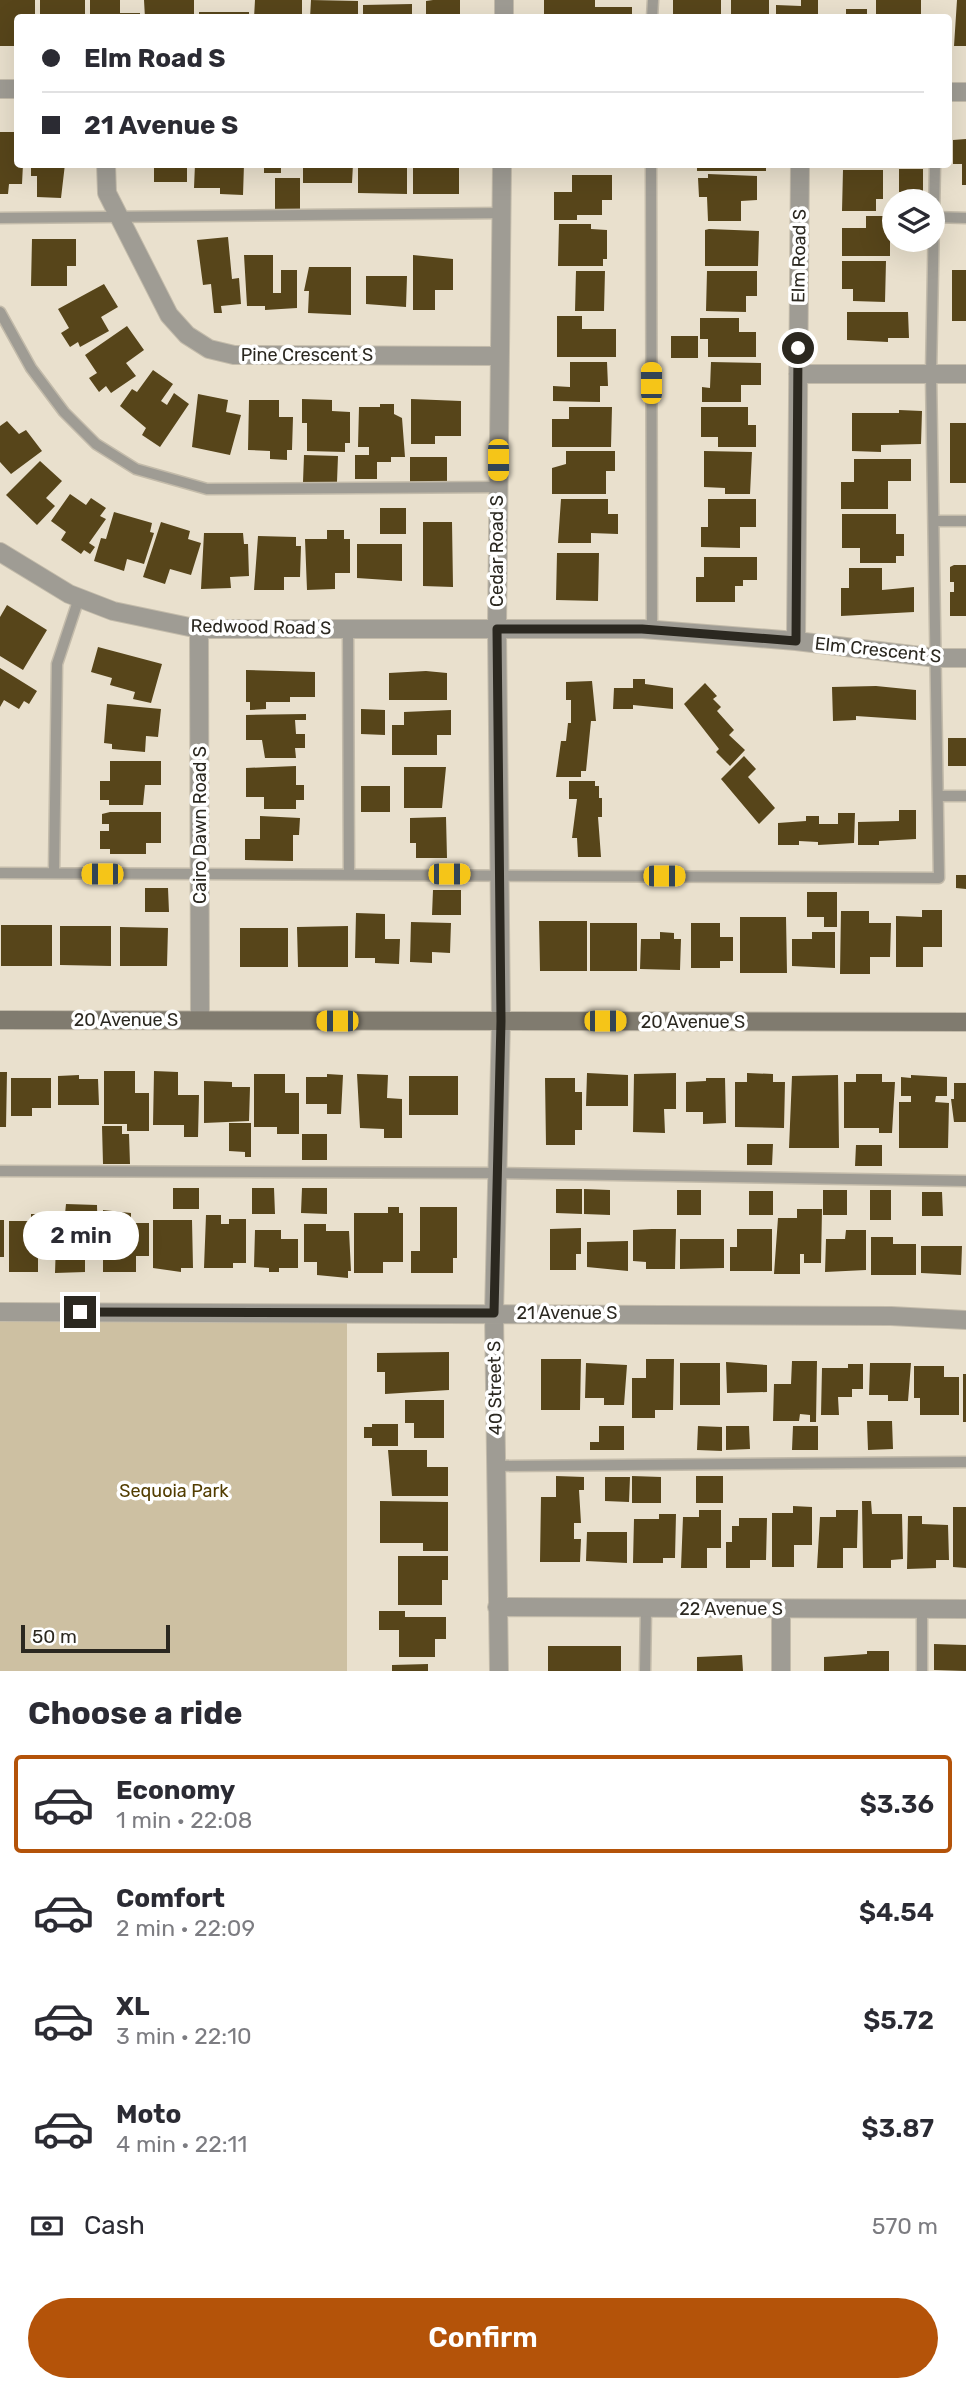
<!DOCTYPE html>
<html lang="en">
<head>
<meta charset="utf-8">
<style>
  :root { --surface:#fff; --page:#f2f2f3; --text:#2b2b33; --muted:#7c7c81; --line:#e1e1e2; --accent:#b45309 }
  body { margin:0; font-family:Rubik,sans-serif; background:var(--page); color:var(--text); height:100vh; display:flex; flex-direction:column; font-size:26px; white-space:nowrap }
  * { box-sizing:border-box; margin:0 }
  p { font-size:23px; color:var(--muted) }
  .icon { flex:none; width:38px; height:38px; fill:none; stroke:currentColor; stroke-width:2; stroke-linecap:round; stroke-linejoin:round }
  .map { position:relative; height:1671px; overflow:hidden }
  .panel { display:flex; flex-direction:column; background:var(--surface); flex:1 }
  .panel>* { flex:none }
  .hud { position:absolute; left:14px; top:14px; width:938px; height:154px; border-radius:7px; box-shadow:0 7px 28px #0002; display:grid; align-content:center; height:154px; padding:0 28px; background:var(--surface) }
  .buttons { position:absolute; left:882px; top:189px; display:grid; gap:14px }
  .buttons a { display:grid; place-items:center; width:63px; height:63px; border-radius:50%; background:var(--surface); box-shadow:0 7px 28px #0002; font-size:35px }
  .scale { position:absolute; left:21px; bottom:18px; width:149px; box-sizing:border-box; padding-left:7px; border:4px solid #2b2820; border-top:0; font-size:19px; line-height:24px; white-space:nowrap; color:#2b2820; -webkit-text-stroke:5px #fff; paint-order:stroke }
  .end { position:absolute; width:32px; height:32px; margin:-16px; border:9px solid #2b2820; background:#fff; box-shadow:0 0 0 4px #fff }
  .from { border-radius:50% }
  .bubble { position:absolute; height:49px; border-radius:24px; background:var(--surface); box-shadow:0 7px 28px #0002; font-size:23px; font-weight:600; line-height:49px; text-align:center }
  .car { position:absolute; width:21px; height:42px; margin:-21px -10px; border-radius:9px; box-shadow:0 0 5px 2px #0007; background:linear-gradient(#f5c518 24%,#345 0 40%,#f5c518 0 76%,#345 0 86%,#f5c518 0) }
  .hud b { display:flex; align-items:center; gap:24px; height:66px; font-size:26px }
  .hud b+b { border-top:2px solid var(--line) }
  .hud i { width:18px; height:18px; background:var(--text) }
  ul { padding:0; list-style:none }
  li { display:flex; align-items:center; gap:21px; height:98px; margin:0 14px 10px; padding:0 14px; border:4px solid transparent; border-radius:7px }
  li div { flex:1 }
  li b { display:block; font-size:26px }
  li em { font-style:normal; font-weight:600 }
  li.current { border-color:var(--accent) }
  li>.icon { width:63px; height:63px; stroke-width:1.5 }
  h2 { padding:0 28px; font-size:32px; line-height:84px }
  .pay { display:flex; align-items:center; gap:18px; height:77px; padding:0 28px; font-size:26px }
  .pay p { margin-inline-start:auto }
  .primary-button { display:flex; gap:14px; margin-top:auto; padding:14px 28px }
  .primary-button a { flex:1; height:80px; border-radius:42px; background:var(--accent); color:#fff; font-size:28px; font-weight:600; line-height:80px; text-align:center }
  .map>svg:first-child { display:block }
  .green { fill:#cdc0a2 }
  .building { fill:#57451a }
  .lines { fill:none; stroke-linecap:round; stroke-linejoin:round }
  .lane-casing { stroke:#c3bbaa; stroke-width:13 }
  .street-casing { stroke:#c3bbaa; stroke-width:20 }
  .secondary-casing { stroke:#c3bbaa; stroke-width:20 }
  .lane { stroke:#9f9c94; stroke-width:10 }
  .street { stroke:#9f9c94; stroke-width:18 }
  .secondary { stroke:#807b6f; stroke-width:18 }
  .route { stroke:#2b2820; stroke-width:9 }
  .labels { text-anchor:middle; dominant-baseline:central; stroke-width:7; stroke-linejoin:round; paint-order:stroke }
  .street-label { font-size:18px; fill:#2b2820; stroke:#fff }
  .park-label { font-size:18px; fill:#523d00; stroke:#fff }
</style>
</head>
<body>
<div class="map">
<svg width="966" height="1671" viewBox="0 0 966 1671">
  <rect width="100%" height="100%" fill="#e9e0cd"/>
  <path class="green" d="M0,1312H347V1671H0Z"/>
  <path class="building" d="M0,0H35V18H18L15,46H0Z
    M40,0H85V18H40Z
    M90,0H120V13H140V18H90Z
    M144,0H194V18H145Z
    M255,0H302V18H254Z
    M311,0L358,1V18H310Z
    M433,0H460V18H426V1Z
    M544,0H595V7H632V18H544Z
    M673,0H721V18H673Z
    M731,0H769V18H731Z
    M801,0H818V18H776V5L801,6Z
    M876,0H921V18H876Z
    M957,0H966V46H954Z
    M412,4V18H363V5Z
    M846,9H867V18H846Z
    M199,12H249V18H199Z
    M0,132H18V164H23L22,184H9L8,194H0Z
    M966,139V185H962V164H953V140Z
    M31,164H65L61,198L37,197V176H31Z
    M154,164H187V182H154Z
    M195,164H244L243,195L220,194V188H194Z
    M264,164H281V173H264Z
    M303,164H353L352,183H303Z
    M358,164H407V194L358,193Z
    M413,164H459V194H413Z
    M697,164H766V171H697Z
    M899,169H923V192H899Z
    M843,170H883V199H876V211H842Z
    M708,174L757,176V200L741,201V221H708L707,197H699L698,178H708Z
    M572,175H612V200H602V215H577V220H554V192H572Z
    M275,178H300V209H275Z
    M866,216H890V256H842V228H866Z
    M559,224H591V229L607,230V259H603V266H558Z
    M709,229L759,231L758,266H705V230Z
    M228,237L232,279L239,278L241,304L221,306L222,313H214L211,284L203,285L197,240Z
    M32,239H76V266H67V286H31Z
    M244,255H273V293H281V270H297V308L265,310V306H247Z
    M413,255L453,259V290H435V310H413Z
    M842,261H886L885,302L853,301V289H842Z
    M309,267H351V315L308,313L309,291H304Z
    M952,270H966V321H952Z
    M576,271H605L604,311H575Z
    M707,271H757V296H746V312L706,311Z
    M366,276H407L406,307L366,304Z
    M104,284L118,307L101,317L109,331L80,347L78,342L70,347L61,333L69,328L58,309Z
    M847,312H908L909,338H888V342L847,340Z
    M557,316H582V329H616V357H557Z
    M700,318H739V332H756V357H708V339H700Z
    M127,326L144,350L126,363L136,376L111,393L106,386L99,392L89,378L97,373L85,355Z
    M671,336H698V358H671Z
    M570,362H607L608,386H600V402L553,401V386L570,387Z
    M711,362L761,363V385H741V402H702V387L710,388Z
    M153,370L173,384L161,401L167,405L174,393L189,404L160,447L142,435L146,428L120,406L132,389L137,392Z
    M198,394L228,400L226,412L241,415L230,455L192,447Z
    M302,399L332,400V411L350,412V443H345V452L307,451V423H302Z
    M411,399L461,401V436H435V444H411Z
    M249,400H279V417H293L292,450H287V460L270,459V451L248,450Z
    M380,404H394V414L402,418L405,457H391V462H377V479H355V455H369V447H358L359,407H380Z
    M569,407H612L611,447H552V419H569Z
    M701,407H748V425H756V447H718V437H701Z
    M899,410L922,411L921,444L881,445V452L852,451V413H899Z
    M7,421L19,434L26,430L42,451L11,474L0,462V426Z
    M950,423H966V483H950Z
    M566,451H615V471H606V494H552V468L566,464Z
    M704,451L752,452L750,494H725V488L704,487Z
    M304,455L338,456L337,482H303Z
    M410,457H447V483H410Z
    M854,459H911V481H888V509H841V482H854Z
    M40,461L62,481L46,498L55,506L37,525L6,495Z
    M70,494L86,505L91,498L106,508L100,516L106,519L89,543L95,547L90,554L84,550L81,554L61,540L66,532L51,521Z
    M561,499H608V514H618V534L591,533V543H558Z
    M708,499H756V527H740V548L701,547V527H708Z
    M380,508H406V534H380Z
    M114,512L152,523L150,532L154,533L144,564L127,559L124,571L94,561L101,538L106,539Z
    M842,514H896V534H904V556H896V563H860V548H842Z
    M161,522L190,531L188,539L201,543L191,575L170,569L165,584L143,577Z
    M423,522H452L453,587L423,586Z
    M327,530H344V539H350V573H335V589L307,590L305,539H327Z
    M204,533H243L244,544H248L249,576L230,577L231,588L201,589Z
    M258,536L296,537V546H301L300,577H284V590H254Z
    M357,544H402V581L357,578Z
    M557,553H599L598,601L556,600Z
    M704,557H757V580H743V586H735V602H696V577H704Z
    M954,565H966V616H950V592H954V582H950V567Z
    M849,568H882V590L914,587V612L841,616V588H849Z
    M7,605L47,630L23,670L0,656V617Z
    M98,647L162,664L151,703L133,699L135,692L110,685L112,678L91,672Z
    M0,668L37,691L29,704L24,701L19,709L4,700L0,707Z
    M246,670L315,672V697H290V702H266V709L250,710V702H246Z
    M426,671L447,673V700H389V673Z
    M633,679H645V684L673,688V709L633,705V709H613L614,688H633Z
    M592,681L596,721H591L586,771H581V777H556L561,741H566L568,723H571V700H566V682Z
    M705,683L717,696L713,699L721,707L717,711L734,730L729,735L745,750L730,766L716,752L719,749L684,704Z
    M876,686L916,690V720L856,716V720L833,721L832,687Z
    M107,704L161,709L158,737L146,736L145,752L112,749V744L104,743Z
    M361,709L385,710V735L361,734Z
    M451,710V735H437V755H392V725H404V712Z
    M306,714V720H295L296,734H305V748H295L296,758H265L262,740H246V715Z
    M948,738H966V766H948Z
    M744,756L756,769L748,777L775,808L759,824L721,779Z
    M110,761H161V785H145L143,805H109V800H100V781H110Z
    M296,766V785H304V800H296V809H264V797H246V768Z
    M404,767H446L442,808H404Z
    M569,781H595V786H599V798H602V817H598L601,857H578L577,838H572L577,799H569Z
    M361,786H390V812H361Z
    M899,810H916V839L879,841V845H858V822L899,821Z
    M110,812H161V843H146V854H110V849H100V831H109V824H102V814Z
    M838,813H855L854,843L818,845V842L799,841V845H778V823L806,821V816H819V824H838Z
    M260,816L300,818L299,835H293V861L245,860V839H260Z
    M446,817L447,858H416V843H410V818Z
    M956,875H966V889L956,888Z
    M145,888H168L169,912H145Z
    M433,890H461V915H432Z
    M807,892H837V927H824V917H807Z
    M922,910H942V947H923V967H896V916L922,917Z
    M841,911H869V923H891L890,957H870V974H840Z
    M356,913L385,914V939H400L399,964L375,963V958H355Z
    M740,917H786L787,973H740Z
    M539,921H587V971H540Z
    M411,922L451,923L450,953L432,952V963L410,962Z
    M590,923H637V971H590Z
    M691,923H720V937H733V961H720V968H691Z
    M1,925H52V966H1Z
    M60,926H111V966L60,965Z
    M348,926V967H298L297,927Z
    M120,927L168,928L167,966H120Z
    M240,928H288V967H240Z
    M660,932L674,933V939H681L680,970L640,969L641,939H660Z
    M812,932H835V968L792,966V939H812Z
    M104,1071H135V1093H149V1131H127V1124H104Z
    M154,1071L178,1072V1095H199L198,1137H184V1125H153Z
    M0,1072H7L6,1127H0Z
    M587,1073L628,1075V1106H586Z
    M676,1073V1109H664L665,1133L633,1132L634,1074Z
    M747,1073L773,1074V1082H785L784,1128L735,1127V1082H747Z
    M254,1074H285V1093H299V1134H277V1127H254Z
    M327,1074L343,1075L341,1114H327V1104H306V1077H327Z
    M357,1074L388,1075L387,1098L402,1099V1138H384V1129L360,1128Z
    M856,1074H882V1082H895L892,1133H879V1128H844V1082H856Z
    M79,1075V1079H98L99,1105H58V1076Z
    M838,1075L839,1148H789L792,1076Z
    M911,1075L947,1077V1096H936L935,1102L949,1103L948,1148H899V1102H911V1096H901V1077L911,1078Z
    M409,1076H458V1115H409Z
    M11,1078H51V1108H32V1116H11Z
    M545,1078H575V1092H582V1130H575V1145H546Z
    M706,1078H725L726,1123L703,1124V1112H686V1082L706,1081Z
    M204,1081L232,1082V1087H250L249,1121L204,1123Z
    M954,1083H966V1122H954L951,1099H954Z
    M229,1123H251V1157H245V1152L229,1151Z
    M102,1126H122V1134H129L130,1164H103Z
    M302,1134H327V1160H302Z
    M747,1144H773L772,1165H747Z
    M856,1145H882V1166H855Z
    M173,1188H199V1209H173Z
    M252,1188H274L275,1214H252Z
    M302,1188H327V1214L301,1213Z
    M556,1189H582V1214L556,1213Z
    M584,1189L610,1190V1215L584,1214Z
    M677,1190H701V1215H677Z
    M823,1190H847V1215H823Z
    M870,1190H891V1220H870Z
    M749,1191H773V1215H749Z
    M922,1192H942L943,1216H922Z
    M66,1204L97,1205L98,1245H85V1272L55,1273L57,1213L65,1214Z
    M388,1207H399V1213H403V1262H383V1273H354V1213H388Z
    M420,1207H457V1258H453V1273H411V1251H420Z
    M797,1209H822L821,1263H804V1254H800V1274H774L778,1218H797Z
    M103,1210L131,1213V1223H149V1256H136V1272H103Z
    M31,1214H51V1253H38V1272H9V1221H31Z
    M206,1215H221V1224H229V1219H246V1263H233V1268H204Z
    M0,1220H4V1257H0Z
    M153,1220H192L193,1268H181V1272L153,1268Z
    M304,1224H326V1231H349L351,1271H348V1278L317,1275V1262H304Z
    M581,1228V1254H576V1270H550V1229Z
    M652,1229H676L675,1269H646V1262L633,1261V1230Z
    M737,1229H772V1271H730V1247H737Z
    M255,1230H281V1239H298V1268H279V1272H269V1268L254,1267Z
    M846,1230H866V1270L825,1272L826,1239H845Z
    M871,1237H893V1244H916V1275H871Z
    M680,1239H724V1268L680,1269Z
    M628,1241V1271L587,1267V1242Z
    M921,1246H962L961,1275L921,1273Z
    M449,1352V1390L385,1394V1372H377V1353Z
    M541,1359H581L580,1410H541Z
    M646,1359H674L673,1410H655V1418H632V1378H646Z
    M792,1361H817L816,1422H810V1415L800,1414L799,1421H773L774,1384H791Z
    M726,1362L767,1365V1392L727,1393Z
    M586,1363L627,1365L624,1405H604V1398H585Z
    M680,1363H720V1405H680Z
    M870,1363H911L908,1401H888V1395H869Z
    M848,1364H863V1389H852V1397H838L839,1415H821L822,1368H848Z
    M914,1366H944V1377H959V1415H920V1398H914Z
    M963,1374H966V1422H963Z
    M405,1400H444V1438H414V1423H405Z
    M867,1421H892L893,1449L868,1450Z
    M372,1424H398V1446H372V1438H364V1427H372Z
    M599,1426H624V1450H590V1442H599Z
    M698,1426L722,1427V1451L697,1450Z
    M726,1426H749L750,1449L726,1450Z
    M793,1426H818V1450H792Z
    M388,1450H427V1467H448V1496H392Z
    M556,1476L584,1477V1490H579L581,1523H574V1539H581L580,1562H540L541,1497H556Z
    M632,1476L661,1477V1503H632Z
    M696,1476H723V1503H696Z
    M605,1477H630L629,1502L605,1501Z
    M380,1501L448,1502V1551H423V1543H380Z
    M862,1501H871L872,1514H902L903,1559L891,1560V1568H863Z
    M793,1506L812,1507V1545H794V1567H772V1513H793Z
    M953,1507H966V1568L953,1567Z
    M699,1510H721V1548H707V1568H681L683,1517H699Z
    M836,1510H858L857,1548H843V1568H817L820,1517H836Z
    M659,1514H676L675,1558H663V1563H633L634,1519H659Z
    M908,1516H922V1524L948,1525L949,1560H936V1568L907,1569Z
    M739,1518H767L766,1560H750V1568H726V1542H732V1526H739Z
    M587,1532H627V1563L586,1561Z
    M398,1556H448V1580H442V1605H398Z
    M379,1611H405V1617H446V1639H435V1657H399V1630H379Z
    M934,1644L966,1645V1671L934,1670Z
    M548,1646H621V1671H548Z
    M867,1651H889V1671H824V1657L867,1654Z
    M742,1655L743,1671H697V1657Z
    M428,1664V1671H392V1665Z"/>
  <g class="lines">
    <g class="lane-casing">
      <path id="lane" d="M652,18L653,0
        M651,164L652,629
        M934,217L966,218
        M0,218L501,213
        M0,312L31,368L64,412L96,444L136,469L207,489L498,487
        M934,521H966
        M348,629L349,875
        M938,796H966
        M0,873L939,878L931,374L935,164
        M54,873L57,664L79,598
        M0,1171L497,1173L966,1181
        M495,1466L966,1462
        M645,1671L646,1610
        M922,1671V1609"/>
    </g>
    <g class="street-casing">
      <path id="street" d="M504,0V18
        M0,89H18
        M948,92H966
        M106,164L107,193L169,315L187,335L209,349L234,355L498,356
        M798,374H966
        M0,552L69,594L113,611L199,629H643L796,641L937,658H966
        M199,629L200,1020
        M796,641L800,164
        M0,1312L891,1316L966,1320
        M497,1607L966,1609
        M781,1610V1671
        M499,1671L494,1313L501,1021L497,629L502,164"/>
    </g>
    <g class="secondary-casing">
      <path id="secondary" d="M0,1020L966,1022"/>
    </g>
    <use href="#lane" class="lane"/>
    <use href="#street" class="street"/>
    <use href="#secondary" class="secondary"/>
  </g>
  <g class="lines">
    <path class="route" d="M80,1312L494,1313L501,1021L497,629H642L796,641L798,348"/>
  </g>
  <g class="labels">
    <g class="street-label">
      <text transform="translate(799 256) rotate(-89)">Elm Road S</text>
      <text x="307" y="355">Pine Crescent S</text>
      <text transform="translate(497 551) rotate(-90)">Cedar Road S</text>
      <text transform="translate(261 627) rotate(1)">Redwood Road S</text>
      <text transform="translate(878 650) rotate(6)">Elm Crescent S</text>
      <text transform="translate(200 825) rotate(-90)">Cairo Dawn Road S</text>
      <text x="126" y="1020">20 Avenue S</text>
      <text x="693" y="1022">20 Avenue S</text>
      <text x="567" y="1313">21 Avenue S</text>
      <text transform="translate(495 1388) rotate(-91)">40 Street S</text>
      <text x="731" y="1609">22 Avenue S</text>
    </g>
    <g class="park-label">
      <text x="174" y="1491">Sequoia Park</text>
    </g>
  </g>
</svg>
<div class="buttons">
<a><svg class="icon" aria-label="layers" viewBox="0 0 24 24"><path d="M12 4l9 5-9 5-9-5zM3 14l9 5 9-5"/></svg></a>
</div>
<div class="scale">50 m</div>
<i class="end from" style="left:798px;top:348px"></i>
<i class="end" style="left:80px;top:1312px"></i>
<div class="bubble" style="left:23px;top:1211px;width:116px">2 min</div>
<i class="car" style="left:651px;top:383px;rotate:0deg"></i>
<i class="car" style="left:498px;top:460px;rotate:180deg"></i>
<i class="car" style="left:102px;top:874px;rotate:270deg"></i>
<i class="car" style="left:449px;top:874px;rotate:90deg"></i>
<i class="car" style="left:664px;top:876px;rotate:90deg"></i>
<i class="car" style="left:337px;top:1021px;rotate:270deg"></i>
<i class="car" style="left:605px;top:1021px;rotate:90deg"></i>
<div class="hud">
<b><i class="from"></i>Elm Road S</b>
<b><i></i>21 Avenue S</b>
</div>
</div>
<section class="panel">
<h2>Choose a ride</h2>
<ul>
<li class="current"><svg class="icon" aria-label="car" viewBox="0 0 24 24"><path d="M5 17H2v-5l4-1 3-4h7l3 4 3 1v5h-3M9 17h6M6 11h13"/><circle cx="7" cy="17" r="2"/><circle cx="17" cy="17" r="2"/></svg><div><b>Economy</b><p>1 min · 22:08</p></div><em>$3.36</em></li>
<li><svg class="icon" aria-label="car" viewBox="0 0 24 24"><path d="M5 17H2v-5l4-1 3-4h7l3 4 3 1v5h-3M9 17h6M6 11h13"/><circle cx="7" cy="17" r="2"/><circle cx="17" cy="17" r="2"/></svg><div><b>Comfort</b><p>2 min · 22:09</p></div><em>$4.54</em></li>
<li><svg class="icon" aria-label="car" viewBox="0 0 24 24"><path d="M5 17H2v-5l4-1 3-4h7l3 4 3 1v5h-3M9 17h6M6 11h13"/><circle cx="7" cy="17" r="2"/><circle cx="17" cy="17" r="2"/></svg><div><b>XL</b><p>3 min · 22:10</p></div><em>$5.72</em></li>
<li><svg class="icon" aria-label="car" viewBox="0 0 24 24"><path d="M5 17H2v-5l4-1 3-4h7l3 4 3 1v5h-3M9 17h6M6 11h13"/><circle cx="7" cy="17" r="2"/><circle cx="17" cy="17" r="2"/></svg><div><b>Moto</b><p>4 min · 22:11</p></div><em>$3.87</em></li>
</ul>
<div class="pay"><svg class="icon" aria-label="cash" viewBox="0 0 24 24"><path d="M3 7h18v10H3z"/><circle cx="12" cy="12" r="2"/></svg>Cash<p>570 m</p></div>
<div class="primary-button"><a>Confirm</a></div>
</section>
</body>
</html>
